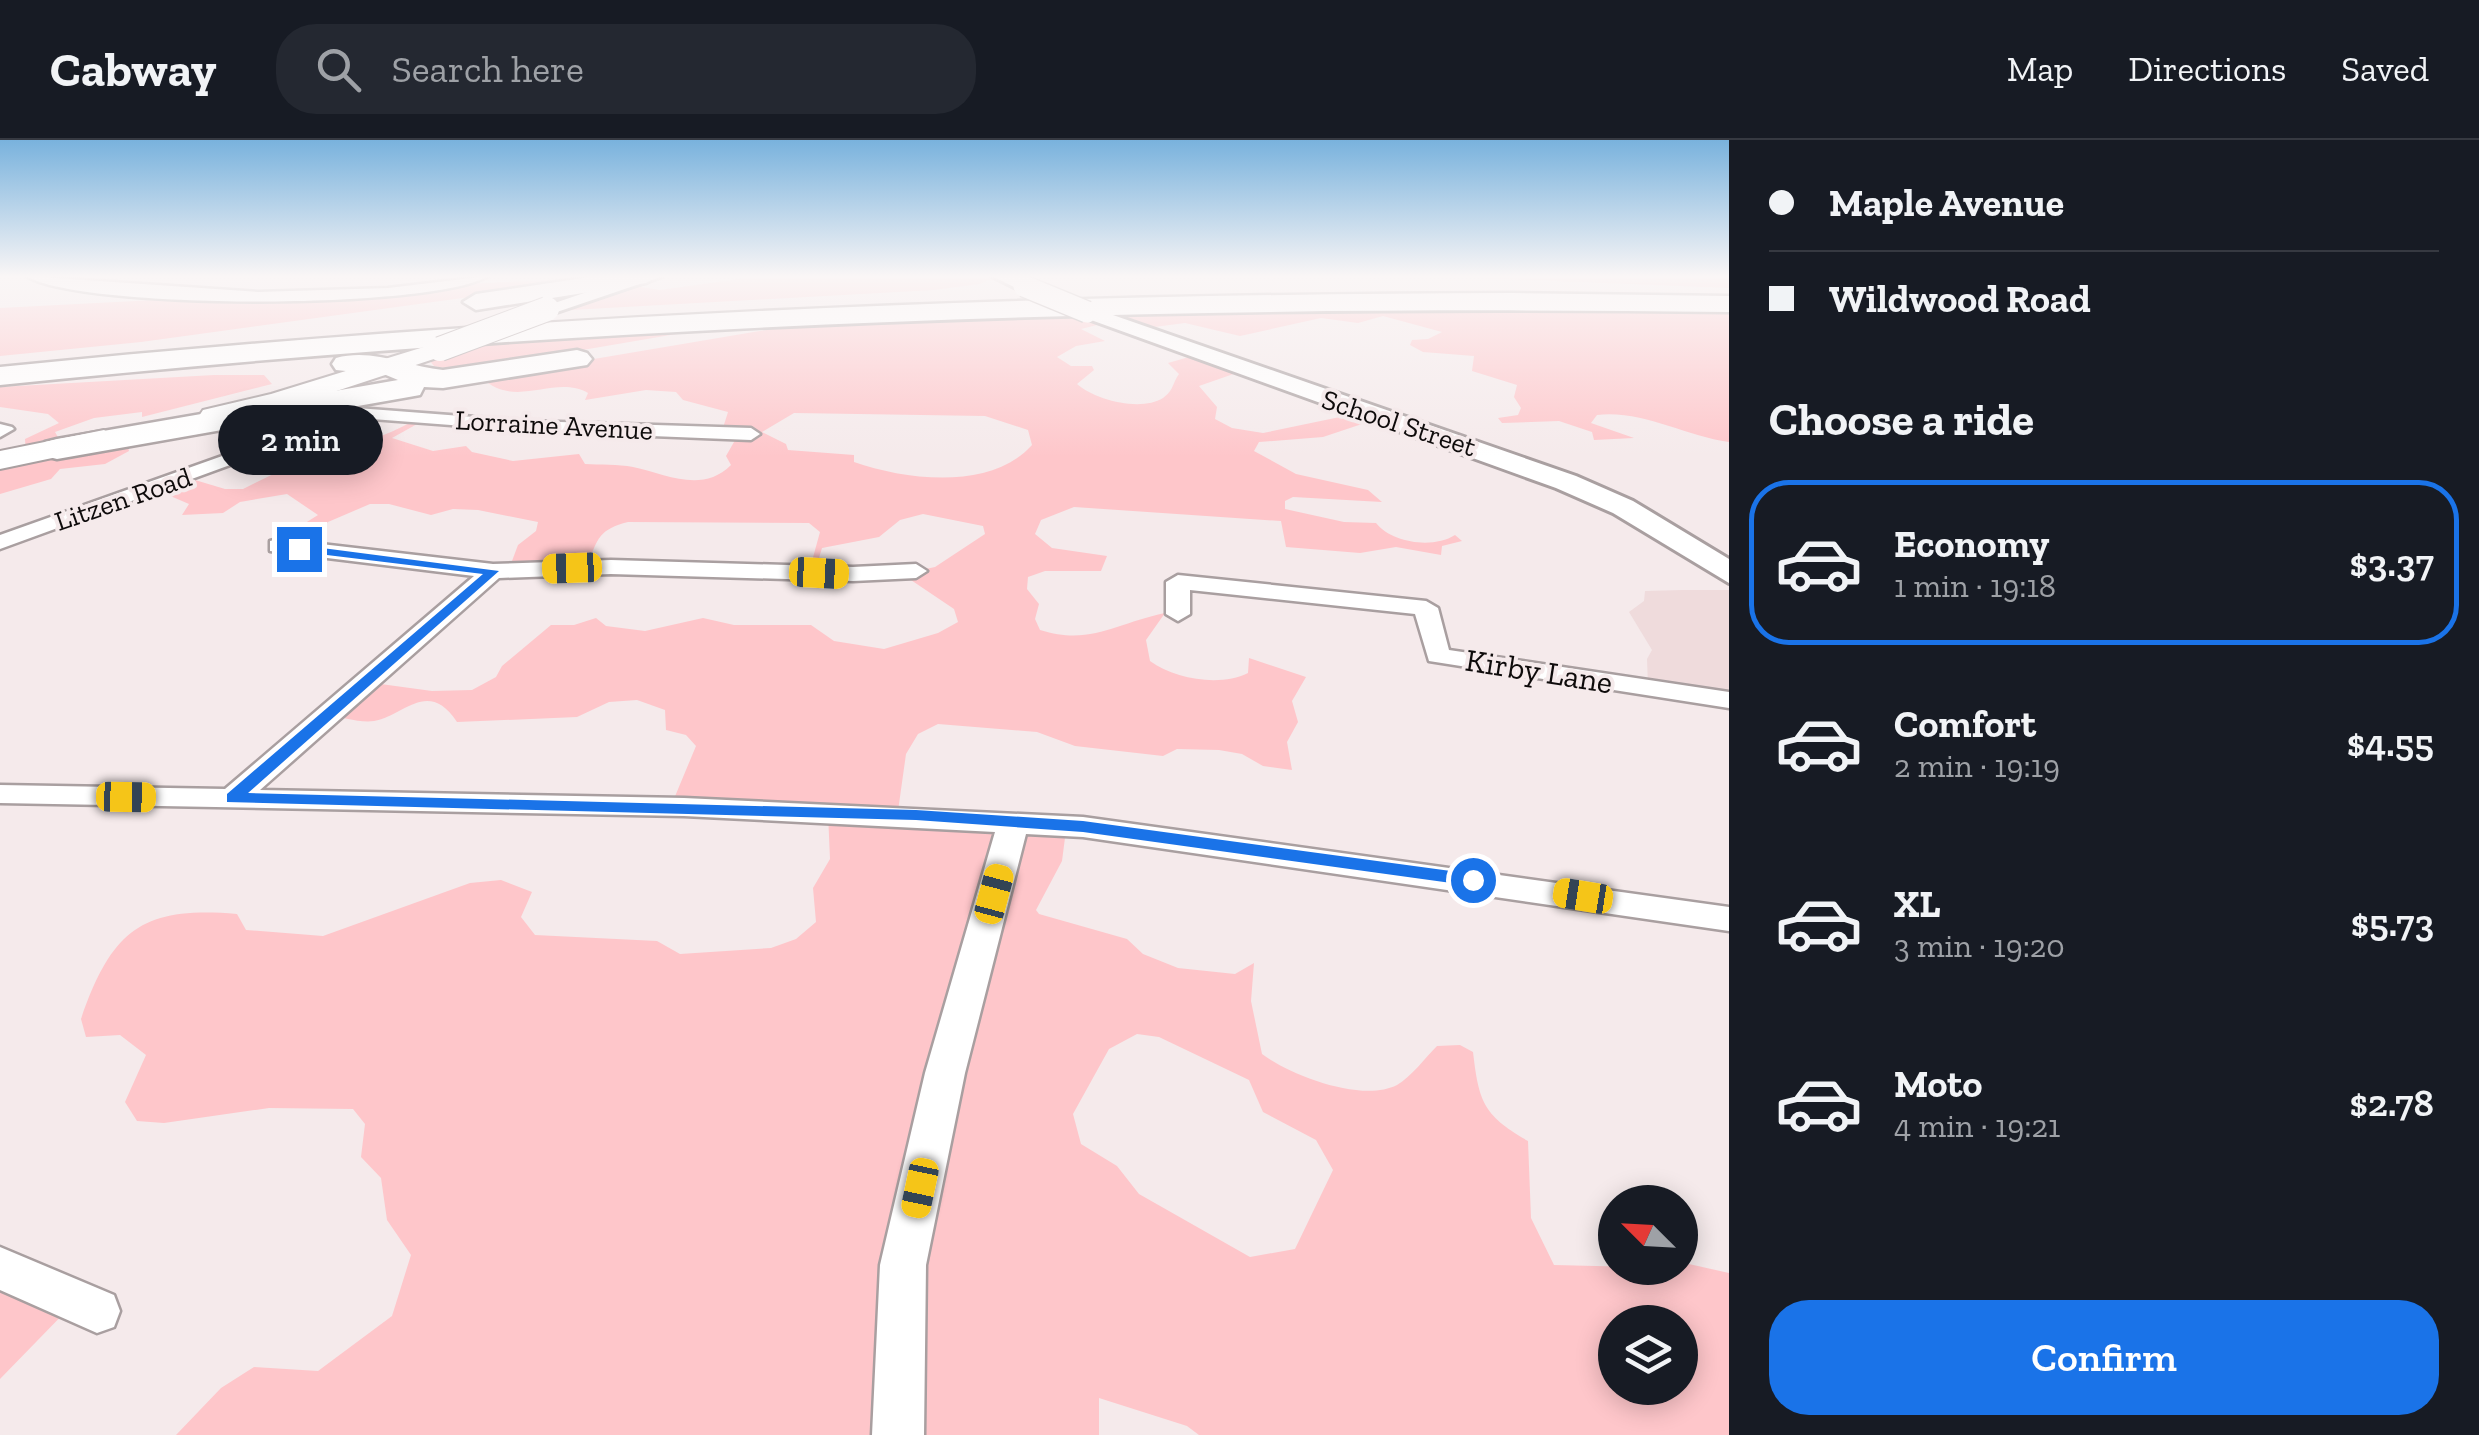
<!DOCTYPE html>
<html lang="en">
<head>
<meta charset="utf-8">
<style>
  :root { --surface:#171b24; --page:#242831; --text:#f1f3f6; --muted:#9ea1a6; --line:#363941; --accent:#1a73e8 }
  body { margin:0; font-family:"Zilla Slab",serif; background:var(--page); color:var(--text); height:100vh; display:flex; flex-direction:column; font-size:38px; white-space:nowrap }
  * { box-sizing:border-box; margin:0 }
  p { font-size:32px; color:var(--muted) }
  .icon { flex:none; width:55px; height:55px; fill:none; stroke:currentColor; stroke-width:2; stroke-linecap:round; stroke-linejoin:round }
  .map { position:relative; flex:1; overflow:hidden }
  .details { display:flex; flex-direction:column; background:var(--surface); width:750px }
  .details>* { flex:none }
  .banner { display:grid; align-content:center; height:220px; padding:0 40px; background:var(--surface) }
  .needle { width:65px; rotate:294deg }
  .controls { position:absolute; left:1598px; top:1045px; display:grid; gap:20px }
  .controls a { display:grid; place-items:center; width:100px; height:100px; border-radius:50%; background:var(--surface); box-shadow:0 5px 25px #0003; font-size:50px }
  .end { position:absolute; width:45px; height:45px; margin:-22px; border:12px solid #1a73e8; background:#fff; box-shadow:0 0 0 5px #fff }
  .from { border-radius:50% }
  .bubble { position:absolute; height:70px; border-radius:35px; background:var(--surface); box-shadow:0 5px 25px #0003; font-size:32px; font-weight:600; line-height:70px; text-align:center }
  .car { position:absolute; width:30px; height:60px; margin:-30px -15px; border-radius:12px; box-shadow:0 0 8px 2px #0007; background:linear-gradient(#f5c518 24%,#345 0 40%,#f5c518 0 76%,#345 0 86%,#f5c518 0) }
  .banner b { display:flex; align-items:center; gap:35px; height:95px; font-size:38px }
  .banner b+b { border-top:2px solid var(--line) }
  .banner i { width:25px; height:25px; background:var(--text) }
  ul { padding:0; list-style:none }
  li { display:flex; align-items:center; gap:30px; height:165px; margin:0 20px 15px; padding:0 20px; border:5px solid transparent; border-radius:40px }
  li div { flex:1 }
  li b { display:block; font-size:38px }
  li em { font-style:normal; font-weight:600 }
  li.current { border-color:var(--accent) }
  li>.icon { width:90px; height:90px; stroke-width:1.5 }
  h2 { padding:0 40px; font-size:45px; line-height:120px }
  .button { display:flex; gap:20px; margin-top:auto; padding:20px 40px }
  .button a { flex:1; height:115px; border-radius:40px; background:var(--accent); color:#fff; font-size:40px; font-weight:600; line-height:115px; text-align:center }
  header { display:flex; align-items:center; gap:60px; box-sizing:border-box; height:140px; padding:0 50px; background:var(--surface); border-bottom:2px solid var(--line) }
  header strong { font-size:48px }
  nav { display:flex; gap:55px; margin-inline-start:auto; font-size:35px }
  .search { width:700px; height:90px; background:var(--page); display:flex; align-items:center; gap:25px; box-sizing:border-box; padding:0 35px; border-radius:40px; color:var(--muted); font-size:38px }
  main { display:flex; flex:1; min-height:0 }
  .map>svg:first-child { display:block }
  .built { fill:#efdbdc }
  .green { fill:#fec6ca; fill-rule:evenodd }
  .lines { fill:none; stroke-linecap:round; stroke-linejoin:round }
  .lane-casing { stroke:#a99fa0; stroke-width:5 }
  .street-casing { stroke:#a99fa0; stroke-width:5 }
  .secondary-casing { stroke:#a99fa0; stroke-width:6 }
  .primary-casing { stroke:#a99fa0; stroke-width:4 }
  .highway-casing { stroke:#a99fa0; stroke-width:5 }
  .lane { fill:#fff; fill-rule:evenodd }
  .street { fill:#fff; fill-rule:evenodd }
  .secondary { fill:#fff; fill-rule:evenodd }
  .primary { fill:#fff; fill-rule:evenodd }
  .highway { fill:#fff; fill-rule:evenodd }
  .secondary-bridge-casing { stroke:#a99fa0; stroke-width:24; stroke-linecap:butt }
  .primary-bridge-casing { stroke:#a99fa0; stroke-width:26; stroke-linecap:butt }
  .secondary-bridge { stroke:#fff; stroke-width:21 }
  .primary-bridge { stroke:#fff; stroke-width:24 }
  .route { fill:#1a73e8 }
  .labels { text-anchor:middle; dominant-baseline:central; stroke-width:8; stroke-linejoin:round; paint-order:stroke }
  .far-street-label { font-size:28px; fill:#0e0b0b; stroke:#f5eaeb }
  .street-label { font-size:32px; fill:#0e0b0b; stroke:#f5eaeb }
</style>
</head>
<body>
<header>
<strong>Cabway</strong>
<div class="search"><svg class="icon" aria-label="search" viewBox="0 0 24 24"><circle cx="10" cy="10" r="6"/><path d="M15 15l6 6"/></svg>Search here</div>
<nav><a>Map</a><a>Directions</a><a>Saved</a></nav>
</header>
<main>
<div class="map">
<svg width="1729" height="1295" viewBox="0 0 1729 1295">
  <rect width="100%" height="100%" fill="#f5eaeb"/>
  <path class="built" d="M1682,450H1729V560L1648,546L1647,519L1652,510L1629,472L1644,461L1645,451Z"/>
  <path class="green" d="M623,136L141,202L0,216V168Z
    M760,136H999L979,144L934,150L553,171L634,146L660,150Z
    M1433,136H1729V148Z
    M1729,167V302C1684,296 1643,270 1597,275L1591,283L1634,298L1594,300L1592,292L1559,281L1502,283L1498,278L1518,275L1521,268L1514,257L1517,245L1472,231L1474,216L1423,212L1410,205L1412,200L1428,199L1442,192L1383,176L1358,183L1321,178L1240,196L1185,183L1131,190L1109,182L1081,189L1105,201L1076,206L1057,217L1071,226H1092L1094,230L1077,244C1095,260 1141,272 1163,258C1174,250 1172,244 1179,234L1168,223L1196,215L1242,231L1199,246L1217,267L1215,279L1232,288L1263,293L1364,272L1380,278L1323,297L1259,302L1254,311L1296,334L1368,350L1382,362L1293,357L1285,361V369L1344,382L1376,383C1392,403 1433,409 1455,395L1462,401L1442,406L1441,415L1396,407L1360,413L1286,407L1281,381L1074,367L1041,380L1035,394L1052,408L1107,416L1101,431H1045L1028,437L1027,449L1039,464L1035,479L1040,490C1091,506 1116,483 1165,473L1146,500L1150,521C1175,539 1220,547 1248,533L1249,518L1306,537L1292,561L1298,582L1287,602L1292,630L1263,626L1242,614L1219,610L1177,609L1163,616L1075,606L1037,592L938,584L918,594L906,614L898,671L1066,690L1062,721L1036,770L1039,774L1127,799L1143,814L1178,828L1235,834L1254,823L1251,861L1262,914C1290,935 1362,963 1397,945C1411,937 1426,917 1437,906L1460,905L1473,912C1479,962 1483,975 1528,1001L1531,1078L1554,1125L1680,1128V1122L1729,1133V1295H1199L1187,1286L1099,1258V1295H176L221,1248L254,1227L318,1231L392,1176L411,1115L387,1080L381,1038L361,1017L365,984L353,969L269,968L164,983L137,981L125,962L146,915L120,895L86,897L81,879C112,790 142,766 237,774L246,790L323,796L470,743L501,740L532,752L521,777L535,795L657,801L680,814L771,808L796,799L816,782L813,748L830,719L828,673L671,666L696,606L686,595L666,590L665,570L637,560L609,562L577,577L457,582C428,538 404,576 374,581C360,583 341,577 327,575L366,542L432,551L472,550L496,537L502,526L551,485H574L596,478L606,486L645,491L703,478L734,485H811L834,501L884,509L938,493L958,482L954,469L902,434L935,427L985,394L983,386L923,374L900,380L879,397L822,408L815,431L809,432L820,392L809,383L628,382C600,389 597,398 588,425L509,429L518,405L536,391L538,382L478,370L453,369L431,375L389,364H370L328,382L294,407L278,400L318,375L287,354L240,362L223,373L182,375L189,364L154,349L185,337L225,349H243L306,318L302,313L267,305L289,295C343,314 370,304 419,278L426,279L392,298L433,311L466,306L472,312L513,321L579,314L585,324C600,325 618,324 633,327C666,334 702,354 731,325L726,316L738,295L722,291L728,272L683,260L676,252L646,250L585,260L588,253C554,234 516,270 482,238L855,175ZM794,273L985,276L1028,290L1032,305C992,350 909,341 854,322V315L788,310L786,304L762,292ZM1137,894L1159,897L1249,940L1263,972L1316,1000L1333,1030L1295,1109L1250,1117L1139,1054L1117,1026L1081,1004L1073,974L1109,909ZM1615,1182H1680V1248H1615Z
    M764,179L459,231L434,226L426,216L481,195Z
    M214,235H264L272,244L142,277V272L94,278L55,292L63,306L126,298L129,311L105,324L60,329L51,339L0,354V319L26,314L25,299L59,283L48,274L0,267V247Z
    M0,1142L73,1164L0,1239Z"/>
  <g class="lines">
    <g class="lane-casing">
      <path id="lane" d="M0,284L12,287L14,289L0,297Z"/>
    </g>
    <g class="street-casing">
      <path id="street" d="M26,136L258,152L388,148L488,136C434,170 80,170 26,136Z
        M357,268L528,281L751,288L760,294L751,300L528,291L359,278L0,409V395Z
        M278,399L493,424L611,420L853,427L916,424L927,431L916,438L853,441L611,434L499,438L260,650L684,658L1083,677L1729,767V791L1083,697L1026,694L965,933L926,1125L924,1295H872L880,1125L925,933L995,692L684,676L0,663V645L225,649L474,436L270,411V401Z
        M1178,435L1426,461L1438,468L1449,510L1729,552V568L1429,521L1415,474L1190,450V474L1178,481L1166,474V442Z
        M0,1107L114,1155L120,1171L114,1187L97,1193L0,1150Z"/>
    </g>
    <g class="secondary-casing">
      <path id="secondary" d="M634,136H663L554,173L537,169Z
        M992,136H1017L1034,146L1024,152Z
        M1087,166L1576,336L1633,361L1729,419V443L1613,373L1556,348L1080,176L1077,172Z"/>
    </g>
    <g class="primary-casing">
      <path id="primary" d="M440,202L449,204L452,209L449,214L288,267L213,285L199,276L203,270L271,254Z
        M104,290L119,299L114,305L0,329V311Z"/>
    </g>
    <g class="highway-casing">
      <path id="highway" d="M597,136H658L646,143L476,170L463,162L476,154Z
        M1513,153L1729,156V172C1149,164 577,185 0,245V227C504,176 1006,154 1513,153Z
        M577,210L587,213L592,219L587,225L443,248L424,247L420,255L409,257L57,319L45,316L40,309L45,302L57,299L398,240L386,235L336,230L332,224L336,218C374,208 407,227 443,230Z"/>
    </g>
    <use href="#lane" class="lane"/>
    <use href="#street" class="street"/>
    <use href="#secondary" class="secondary"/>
    <use href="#primary" class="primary"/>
    <use href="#highway" class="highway"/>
    <g class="secondary-bridge-casing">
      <path id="secondary-bridge" d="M1024,146L1087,172"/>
    </g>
    <g class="primary-bridge-casing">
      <path id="primary-bridge" d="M440,209L547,169"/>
    </g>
    <use href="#secondary-bridge" class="secondary-bridge"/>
    <use href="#primary-bridge" class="primary-bridge"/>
  </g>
  <linearGradient id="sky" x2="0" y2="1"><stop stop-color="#79b2dd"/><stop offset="0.43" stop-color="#faf6f6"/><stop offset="1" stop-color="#faf6f6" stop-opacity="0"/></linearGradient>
  <rect width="1729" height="317" fill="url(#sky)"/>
  <path class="route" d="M299,405L499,431L248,653L916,670L1083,681L1473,734L1482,740L1473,746L1083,692L916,680L227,662V654L483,434L294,411Z"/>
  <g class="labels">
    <g class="far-street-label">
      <text transform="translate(1399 283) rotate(18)">School Street</text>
      <text transform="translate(554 285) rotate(3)">Lorraine Avenue</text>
      <text transform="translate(123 359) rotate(-19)">Litzen Road</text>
    </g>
    <g class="street-label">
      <text transform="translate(1539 531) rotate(9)">Kirby Lane</text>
    </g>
  </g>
</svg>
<div class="controls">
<a><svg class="needle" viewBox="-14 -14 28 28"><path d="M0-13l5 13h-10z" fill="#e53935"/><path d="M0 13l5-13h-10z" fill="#9ea1a6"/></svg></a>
<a><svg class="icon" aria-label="layers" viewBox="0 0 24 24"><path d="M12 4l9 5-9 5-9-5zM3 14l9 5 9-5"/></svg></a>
</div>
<i class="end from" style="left:1473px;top:740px"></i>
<i class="end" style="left:299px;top:409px"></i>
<div class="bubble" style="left:218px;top:265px;width:165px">2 min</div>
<i class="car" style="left:572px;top:428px;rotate:268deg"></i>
<i class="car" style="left:819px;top:433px;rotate:93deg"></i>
<i class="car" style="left:126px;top:657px;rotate:91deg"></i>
<i class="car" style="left:994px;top:754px;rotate:15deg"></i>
<i class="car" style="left:1583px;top:756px;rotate:279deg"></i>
<i class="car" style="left:920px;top:1048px;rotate:192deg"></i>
</div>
<section class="details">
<div class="banner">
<b><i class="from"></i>Maple Avenue</b>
<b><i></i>Wildwood Road</b>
</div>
<h2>Choose a ride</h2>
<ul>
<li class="current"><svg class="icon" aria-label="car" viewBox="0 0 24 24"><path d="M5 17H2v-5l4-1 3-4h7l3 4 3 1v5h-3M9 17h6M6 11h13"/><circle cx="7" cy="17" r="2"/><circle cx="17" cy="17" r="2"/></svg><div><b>Economy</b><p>1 min · 19:18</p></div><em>$3.37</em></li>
<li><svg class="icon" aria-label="car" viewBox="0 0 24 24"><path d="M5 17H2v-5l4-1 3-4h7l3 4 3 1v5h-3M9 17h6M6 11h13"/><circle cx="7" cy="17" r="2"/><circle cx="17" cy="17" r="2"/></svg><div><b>Comfort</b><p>2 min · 19:19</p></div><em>$4.55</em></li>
<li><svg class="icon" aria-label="car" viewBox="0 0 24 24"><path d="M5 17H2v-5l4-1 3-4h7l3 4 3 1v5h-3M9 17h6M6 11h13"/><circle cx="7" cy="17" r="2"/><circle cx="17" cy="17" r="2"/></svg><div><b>XL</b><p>3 min · 19:20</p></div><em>$5.73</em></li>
<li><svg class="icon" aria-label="car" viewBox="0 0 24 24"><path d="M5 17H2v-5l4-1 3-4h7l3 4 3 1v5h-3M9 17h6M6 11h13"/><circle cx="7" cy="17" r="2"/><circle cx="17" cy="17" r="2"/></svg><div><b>Moto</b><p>4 min · 19:21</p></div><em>$2.78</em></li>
</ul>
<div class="button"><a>Confirm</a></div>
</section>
</main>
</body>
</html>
